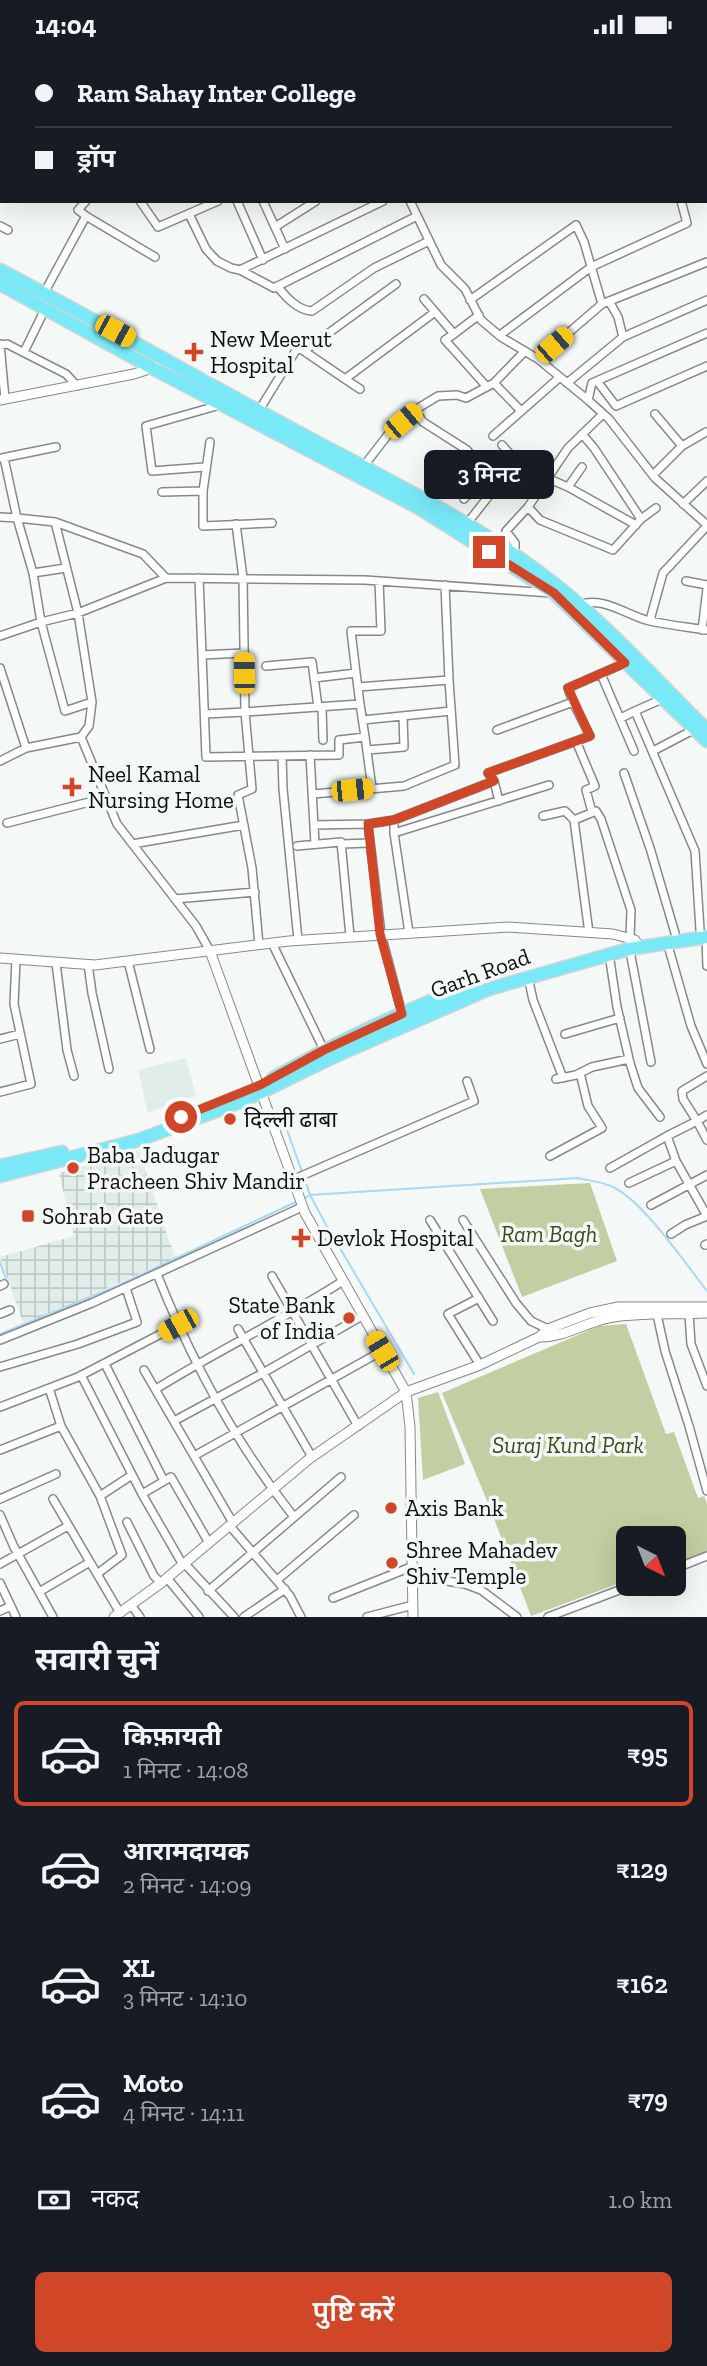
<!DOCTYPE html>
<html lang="hi">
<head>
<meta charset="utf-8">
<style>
  :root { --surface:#171b24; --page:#20242c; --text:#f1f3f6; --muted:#9ea1a6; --line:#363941; --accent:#d04626 }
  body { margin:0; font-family:"Zilla Slab","Noto Sans Devanagari",serif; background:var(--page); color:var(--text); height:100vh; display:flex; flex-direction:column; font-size:26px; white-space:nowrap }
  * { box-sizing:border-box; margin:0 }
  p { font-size:23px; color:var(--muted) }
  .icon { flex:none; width:38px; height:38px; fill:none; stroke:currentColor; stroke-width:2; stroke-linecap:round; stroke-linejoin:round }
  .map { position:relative; height:1568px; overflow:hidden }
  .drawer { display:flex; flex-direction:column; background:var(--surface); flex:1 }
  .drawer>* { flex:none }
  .hud { position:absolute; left:0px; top:0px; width:707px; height:154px; box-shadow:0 7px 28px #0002; display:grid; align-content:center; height:154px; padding:0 35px; background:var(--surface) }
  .needle { width:46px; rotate:138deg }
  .controls { position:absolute; left:616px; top:1477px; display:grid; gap:14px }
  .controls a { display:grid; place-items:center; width:70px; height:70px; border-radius:10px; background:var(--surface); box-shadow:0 7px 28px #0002; font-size:35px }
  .end { position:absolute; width:32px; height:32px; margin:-16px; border:9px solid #d04626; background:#fff; box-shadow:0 0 0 4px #fff }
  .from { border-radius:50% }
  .bubble { position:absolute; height:49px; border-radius:10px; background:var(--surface); box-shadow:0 7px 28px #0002; font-size:23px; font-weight:600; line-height:49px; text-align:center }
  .car { position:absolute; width:21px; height:42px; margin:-21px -10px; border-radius:9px; box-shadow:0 0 5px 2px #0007; background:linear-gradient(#f5c518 24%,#345 0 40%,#f5c518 0 76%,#345 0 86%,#f5c518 0) }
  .hud b { display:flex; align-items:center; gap:24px; height:66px; font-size:26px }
  .hud b+b { border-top:2px solid var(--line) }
  .hud i { width:18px; height:18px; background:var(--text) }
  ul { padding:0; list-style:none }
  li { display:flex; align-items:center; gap:21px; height:105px; margin:0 14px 10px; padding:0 21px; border:4px solid transparent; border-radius:10px }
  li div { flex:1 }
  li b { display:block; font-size:26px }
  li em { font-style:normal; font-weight:600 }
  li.active { border-color:var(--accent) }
  li>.icon { width:63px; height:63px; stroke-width:1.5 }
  h2 { padding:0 35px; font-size:32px; line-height:84px }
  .pay { display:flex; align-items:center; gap:18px; height:77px; padding:0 35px; font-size:26px }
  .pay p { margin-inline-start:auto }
  .button { display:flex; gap:14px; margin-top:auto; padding:14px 35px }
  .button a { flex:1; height:80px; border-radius:10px; background:var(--accent); color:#fff; font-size:28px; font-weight:600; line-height:80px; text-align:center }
  .status { display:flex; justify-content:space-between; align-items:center; height:49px; padding:0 35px; background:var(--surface); direction:ltr }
  .status svg { height:19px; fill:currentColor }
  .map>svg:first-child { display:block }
  .built { fill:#e0edea }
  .industrial { fill:url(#industrial-grid) }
  .green { fill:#c1cfa2 }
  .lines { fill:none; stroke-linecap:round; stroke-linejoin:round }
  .stream { stroke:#a8d7f7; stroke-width:2 }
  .minor-casing { stroke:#868988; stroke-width:10 }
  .tertiary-casing { stroke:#868988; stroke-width:11 }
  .primary-casing { stroke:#d4d4d4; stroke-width:15 }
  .minor { stroke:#fff; stroke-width:7 }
  .tertiary { stroke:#fff; stroke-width:9 }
  .primary { stroke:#79e9f7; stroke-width:12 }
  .route { stroke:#d04626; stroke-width:9 }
  .poi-dot { fill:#d04626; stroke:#f4f8f7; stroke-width:2.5 }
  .labels { text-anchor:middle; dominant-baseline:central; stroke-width:7; stroke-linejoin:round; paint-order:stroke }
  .poi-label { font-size:23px; fill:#0f1110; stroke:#f4f8f7; text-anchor:start }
  .street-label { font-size:23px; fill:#0f1110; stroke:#f4f8f7 }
  .park-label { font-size:23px; font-style:italic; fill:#3f4b16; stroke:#f4f8f7 }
</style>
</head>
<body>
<div class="status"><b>14:04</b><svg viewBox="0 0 49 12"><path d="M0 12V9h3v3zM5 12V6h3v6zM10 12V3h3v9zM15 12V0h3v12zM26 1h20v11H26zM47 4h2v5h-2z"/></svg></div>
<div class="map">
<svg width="707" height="1568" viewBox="0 0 707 1568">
  <defs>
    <pattern id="industrial-grid" width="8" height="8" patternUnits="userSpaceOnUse" patternTransform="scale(1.75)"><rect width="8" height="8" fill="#e0edea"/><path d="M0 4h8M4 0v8" fill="none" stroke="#bfcac8"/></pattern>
  </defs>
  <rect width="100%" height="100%" fill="#f4f8f7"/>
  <path class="built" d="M186,1009L196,1047L182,1052V1059L174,1062L171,1055L148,1064L138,1021Z"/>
  <path class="industrial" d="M139,1101L175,1209L24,1276L0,1208L74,1187L59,1124Z"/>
  <path class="green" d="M590,1134L617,1212L522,1248L480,1140Z
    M626,1275L666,1385L674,1383L698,1449L704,1447L707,1455V1502L674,1515V1489H628V1531L531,1567L488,1454L442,1344L599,1277Z
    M438,1343L465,1415L423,1431L418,1349Z"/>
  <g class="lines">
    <path class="stream" d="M283,1070L302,1123
      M304,1128L310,1146L324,1172L414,1325
      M303,1150L310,1146L578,1129C590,1132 605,1133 615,1139C645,1155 685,1214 707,1242
      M0,1213L7,1233
      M0,1285L117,1237L298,1152"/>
    <g class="minor-casing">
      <path id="minor" d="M7,0L8,2
        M37,0L38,2
        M68,0V2
        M103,0L104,2
        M132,0L133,2
        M180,0L181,2
        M235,0L236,2
        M268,0L269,2
        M308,0L309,2
        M365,0V2
        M394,0L395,2
        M443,0L444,2
        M509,0V2
        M547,0V2
        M202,2L205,0
        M451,2L456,0
        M609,2L620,0
        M0,44L2,43
        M705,66L707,65
        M0,89L2,96
        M705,115L707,121
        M705,129H707
        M0,132L2,133
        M140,152L158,178L218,152
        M237,152L263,211
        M263,152L285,200
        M410,152L441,216L465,240L481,271L501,288L538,310L588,351L609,370L655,429L707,476
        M189,165L206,200L217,212L231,219L240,221L274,239L417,167
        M86,167L155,208
        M0,177L8,181
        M275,178L316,152
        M240,221L383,152
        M277,237C286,248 297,261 312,262L374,219L429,192
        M43,246L86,167L78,161L86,152
        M424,250L454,285L445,291L487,338
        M470,251L576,176L584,193L602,255L538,310
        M609,252L618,268L623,288
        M602,255L707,213
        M454,285L479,266
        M500,286L591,218L687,174L681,152
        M0,295L5,350
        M0,296L7,295L66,325L77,337
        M304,302L396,235
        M24,303L45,260
        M345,330L360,340
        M597,332L616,357L707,317
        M494,334L521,362
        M567,334L623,288L707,251
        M588,351L592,334L707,284
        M415,361L423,373L467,401L487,424L464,450
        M258,363L298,298L345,330L435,263
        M582,385L594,399L641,470
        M493,387L560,328
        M210,393L203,442V477L272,474
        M502,396L517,413L543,433
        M682,397L706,383
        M2,409L56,398
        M4,409L17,469L55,473L143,505L166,529
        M205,418L152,422L146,377L220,356
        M363,418L390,383L415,361L438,347L457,346L466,349L494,334L525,302
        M653,426L682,397L655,365
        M547,429L568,438L636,476
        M568,438L582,418
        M162,443L203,442
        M683,455L707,432
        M528,458L540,471L613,501L641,470L656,459
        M0,468L17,469L33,524
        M466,476L499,434L487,424
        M515,507V494L506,482L528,458L568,399L603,365
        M66,519L33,524L41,573L78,564L166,529L365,531L551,544
        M199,529L206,708C250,707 295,707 339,706V691L365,688L360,655L245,663L252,740L238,746L252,819L259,896
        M686,532L707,536
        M577,556C602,547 623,564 646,571C666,576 687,578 707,581
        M650,571L663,524L707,477
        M702,581L707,540
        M0,587L41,573L65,662L92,653L78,564L55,473
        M202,606L244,604
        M266,617L312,613L318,658L322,659L323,691
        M0,619L26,699
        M356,624L360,655
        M601,625L634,702
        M314,629L356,624L351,582H381L379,532
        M358,638L449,631L445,536
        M635,662L662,650
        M205,665L245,663L243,529L236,475
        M621,669L635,662L695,802L700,881
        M363,671L451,662
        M497,681L573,653L568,639L625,614
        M81,688L89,677L92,653
        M365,688L372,739
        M576,692L595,737L586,741L592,763
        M367,701L404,698L403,667
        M653,702L695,680
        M310,706L315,795
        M282,707L283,740L298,891
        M0,712L26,699L81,688L117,775L196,877L210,902
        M624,724L650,799L675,884
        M494,732L499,752
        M313,745L404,737L455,716L449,631
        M543,767L565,762L574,771L589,884
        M574,771L596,762L601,770L631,861L630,889
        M7,774L105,749
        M368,775L381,885L402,965
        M314,776L368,775L394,771
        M394,784V771L494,732L488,724L590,687L573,653
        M341,793L342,795L369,794
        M132,795L244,776
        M297,797L341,793L350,887
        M175,850L255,843
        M409,884L394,784L549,736
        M706,888L707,917
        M667,893L691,977L707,1015
        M272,894L325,1003
        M629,897L651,1013
        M609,905L617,958L630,1014L638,1039L660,1068
        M128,912L150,1000
        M56,914L67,1001L74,1027
        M88,915L92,944L109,1020
        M528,928L533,951L563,1029
        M565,985L620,969
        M0,990L20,985
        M556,1030L576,1026L592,1018L629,1010
        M0,1043L31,1035L14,955L16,911
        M707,1066L697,1072L707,1091
        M550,1107L602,1079L588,1057L580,1024
        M610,1119L667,1087
        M292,1131L474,1052L467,1032
        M629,1134L676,1112
        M651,1156L707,1126
        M430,1171L493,1272
        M463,1171L516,1254L531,1272L548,1280L550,1284
        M671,1185L685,1176L707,1167L676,1112L667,1087L697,1072L683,1050L682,1042L707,1027
        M705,1196L707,1195
        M157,1225C191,1311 237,1396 294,1468
        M272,1227L358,1377
        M0,1237L4,1235
        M479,1249L448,1265L480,1316
        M656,1261L665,1302L689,1377L707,1442
        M0,1265L10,1261
        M689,1265L691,1295L707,1337
        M238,1280L312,1408
        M0,1291L92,1254L302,1158
        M105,1315L164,1432
        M0,1318L78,1295L137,1273L126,1239
        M144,1321L233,1474
        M81,1326L142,1445L183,1516
        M49,1339L61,1377L100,1447L122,1506L97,1525
        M156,1340C217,1302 282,1271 343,1232
        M0,1358L78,1328L178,1276
        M174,1372L263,1324L362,1267
        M0,1401L61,1377
        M194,1407L382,1302
        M142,1445L171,1428L209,1494
        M100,1447L132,1426
        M0,1450L56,1425
        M53,1450L120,1564
        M0,1466L14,1498L53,1568
        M127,1473L154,1527L161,1534
        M230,1477L290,1547L301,1568
        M0,1515L68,1477
        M185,1515L234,1568
        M674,1520L707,1507
        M411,1526L465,1535L481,1541L517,1568
        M167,1529L199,1568
        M277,1531L354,1466
        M0,1534L16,1568
        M208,1542L341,1428
        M39,1543L90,1513
        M333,1549L411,1518
        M131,1556L140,1568
        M0,1562L11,1557
        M244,1568L285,1540
        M367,1568L413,1556
        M548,1568L635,1535"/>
    </g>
    <g class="tertiary-casing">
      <path id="tertiary" d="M0,351L134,325L155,318
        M210,902L305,1164L406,1343L410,1378L413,1568
        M0,909L95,916L289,892L508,878L613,885L635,891L639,898
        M539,1288C563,1289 584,1274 608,1269C640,1263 675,1266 707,1264
        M114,1568L161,1534L309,1410L406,1343L480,1316L539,1288L548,1280L590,1264L618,1258H707"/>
    </g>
    <g class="primary-casing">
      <path id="primary" d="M0,221C99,273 195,328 294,381C385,430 481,475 562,541C614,583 660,635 707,681
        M0,235L154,320L417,458L554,544L707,692
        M273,1029C337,994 403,960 473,937
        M0,1117L62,1103
        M0,1127L139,1091L245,1051L331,1009L489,940L629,900L707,888"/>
    </g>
    <use href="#minor" class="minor"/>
    <use href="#tertiary" class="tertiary"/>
    <use href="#primary" class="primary"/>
  </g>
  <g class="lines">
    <path class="route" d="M181,1068L260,1036L324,1001L402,965L380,885L368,775L394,771L494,732L488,724L590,687L568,639L625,614L554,544L489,503"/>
  </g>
  <g class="poi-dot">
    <path d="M190.5 292.5h7v7h7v7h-7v7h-7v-7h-7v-7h7z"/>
    <path d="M68.5 727.5h7v7h7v7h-7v7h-7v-7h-7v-7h7z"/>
    <circle cx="230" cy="1070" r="7"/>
    <circle cx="73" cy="1119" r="7"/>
    <rect x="21" y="1160" width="14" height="14" rx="3.5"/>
    <path d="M297.5 1178.5h7v7h7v7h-7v7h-7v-7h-7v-7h7z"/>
    <circle cx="349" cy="1269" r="7"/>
    <circle cx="391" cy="1459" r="7"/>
    <circle cx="392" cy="1514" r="7"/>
  </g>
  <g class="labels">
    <g class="poi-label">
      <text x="210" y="290">New Meerut<tspan x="210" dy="26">Hospital</tspan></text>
      <text x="88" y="725">Neel Kamal<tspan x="88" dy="26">Nursing Home</tspan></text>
      <text x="244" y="1070">दिल्ली ढाबा</text>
      <text x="87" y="1106">Baba Jadugar<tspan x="87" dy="26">Pracheen Shiv Mandir</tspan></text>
      <text x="42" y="1167">Sohrab Gate</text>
      <text x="317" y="1189">Devlok Hospital</text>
      <text x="335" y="1256" text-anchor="end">State Bank<tspan x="335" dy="26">of India</tspan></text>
      <text x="405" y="1459">Axis Bank</text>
      <text x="406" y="1501">Shree Mahadev<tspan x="406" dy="26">Shiv Temple</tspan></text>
    </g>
    <g class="street-label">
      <text transform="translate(480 924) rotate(-20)">Garh Road</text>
    </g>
    <g class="park-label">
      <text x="549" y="1185">Ram Bagh</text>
      <text x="568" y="1396">Suraj Kund Park</text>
    </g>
  </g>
</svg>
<div class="controls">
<a><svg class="needle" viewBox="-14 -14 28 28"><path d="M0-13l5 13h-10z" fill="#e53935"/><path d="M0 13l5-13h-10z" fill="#9ea1a6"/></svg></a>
</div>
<i class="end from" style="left:181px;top:1068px"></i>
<i class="end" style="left:489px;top:503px"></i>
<div class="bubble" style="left:424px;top:401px;width:130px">3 मिनट</div>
<i class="car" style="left:115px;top:282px;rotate:118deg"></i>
<i class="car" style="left:554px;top:296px;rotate:49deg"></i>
<i class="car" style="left:403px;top:372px;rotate:50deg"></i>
<i class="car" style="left:244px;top:624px;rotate:359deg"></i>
<i class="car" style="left:352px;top:741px;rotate:84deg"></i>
<i class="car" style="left:178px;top:1276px;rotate:241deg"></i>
<i class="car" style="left:382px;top:1302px;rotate:329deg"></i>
<div class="hud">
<b><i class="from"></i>Ram Sahay Inter College</b>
<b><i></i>ड्रॉप</b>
</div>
</div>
<section class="drawer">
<h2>सवारी चुनें</h2>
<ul>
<li class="active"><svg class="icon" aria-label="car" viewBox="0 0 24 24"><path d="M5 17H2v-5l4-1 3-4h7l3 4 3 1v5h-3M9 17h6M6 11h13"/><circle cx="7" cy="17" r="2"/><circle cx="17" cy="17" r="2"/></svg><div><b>किफ़ायती</b><p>1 मिनट · 14:08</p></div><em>₹95</em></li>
<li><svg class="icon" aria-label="car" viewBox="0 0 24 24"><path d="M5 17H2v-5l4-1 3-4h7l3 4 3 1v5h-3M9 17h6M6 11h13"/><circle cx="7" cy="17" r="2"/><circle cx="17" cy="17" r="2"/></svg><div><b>आरामदायक</b><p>2 मिनट · 14:09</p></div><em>₹129</em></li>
<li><svg class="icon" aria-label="car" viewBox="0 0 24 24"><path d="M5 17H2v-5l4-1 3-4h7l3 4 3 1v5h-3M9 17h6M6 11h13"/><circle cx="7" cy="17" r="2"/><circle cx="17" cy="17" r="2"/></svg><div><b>XL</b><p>3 मिनट · 14:10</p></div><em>₹162</em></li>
<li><svg class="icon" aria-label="car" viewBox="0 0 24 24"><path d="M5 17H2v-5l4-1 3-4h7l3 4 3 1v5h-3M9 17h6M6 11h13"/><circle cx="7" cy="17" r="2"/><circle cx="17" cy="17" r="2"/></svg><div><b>Moto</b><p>4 मिनट · 14:11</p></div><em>₹79</em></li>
</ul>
<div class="pay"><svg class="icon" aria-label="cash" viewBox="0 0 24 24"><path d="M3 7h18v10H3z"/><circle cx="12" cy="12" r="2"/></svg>नकद<p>1.0 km</p></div>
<div class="button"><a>पुष्टि करें</a></div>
</section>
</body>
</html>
